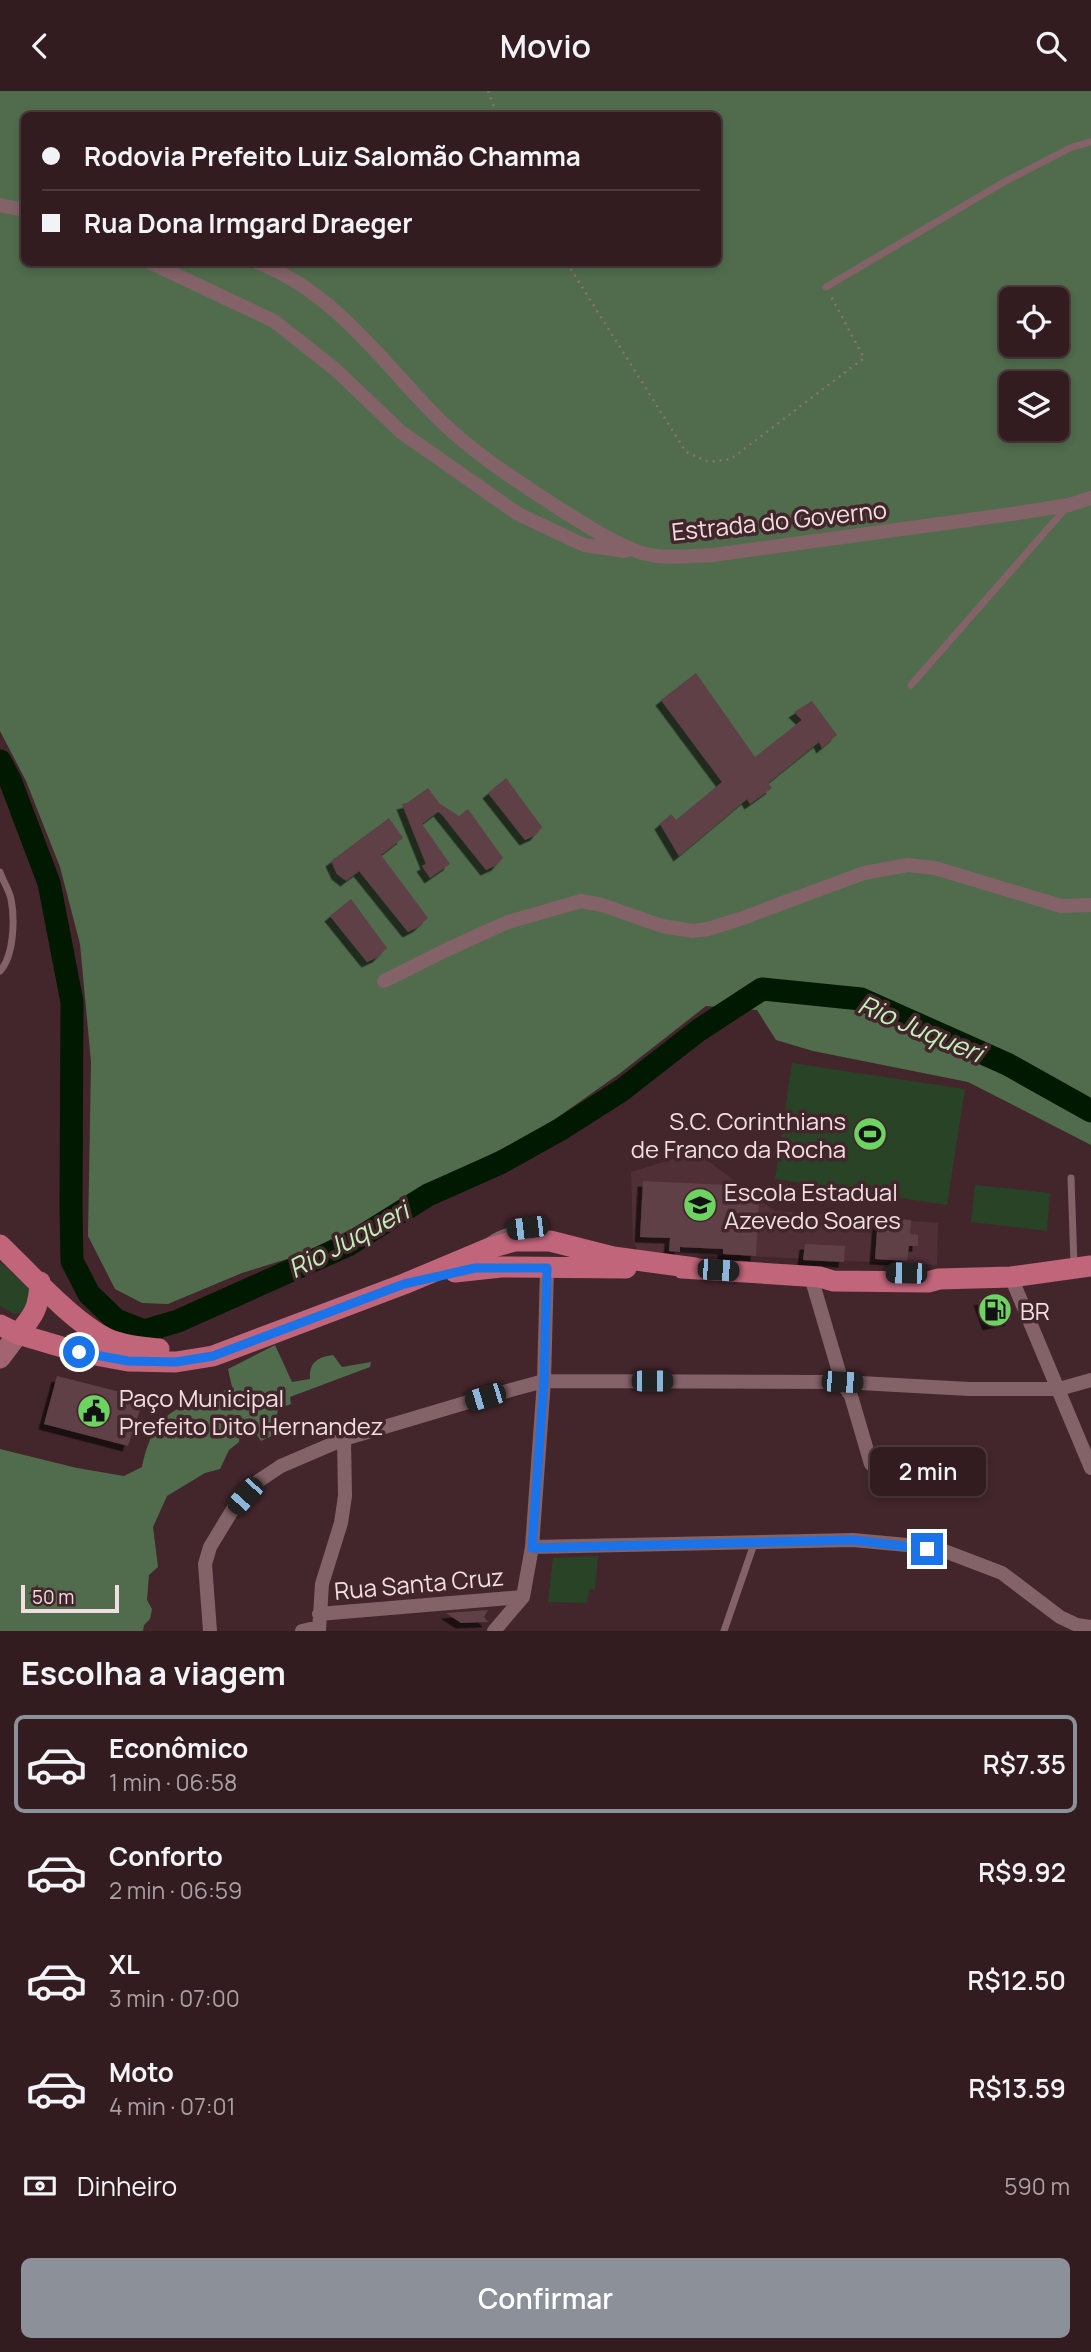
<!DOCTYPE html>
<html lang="pt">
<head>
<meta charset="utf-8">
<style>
  :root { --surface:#321c20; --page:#3d292d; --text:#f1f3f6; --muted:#a8a1a5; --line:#4d3a3e; --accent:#8c9099 }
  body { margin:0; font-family:Manrope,sans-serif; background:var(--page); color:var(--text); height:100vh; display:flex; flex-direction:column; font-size:26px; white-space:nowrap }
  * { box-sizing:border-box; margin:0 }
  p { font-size:23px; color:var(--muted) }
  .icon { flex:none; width:38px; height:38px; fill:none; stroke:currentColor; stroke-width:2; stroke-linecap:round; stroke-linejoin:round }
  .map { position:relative; height:1540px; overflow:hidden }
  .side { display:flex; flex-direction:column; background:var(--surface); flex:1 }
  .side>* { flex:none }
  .guide { position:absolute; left:21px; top:21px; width:700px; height:154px; border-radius:10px; box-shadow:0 4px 10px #0003,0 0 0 2px var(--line); display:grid; align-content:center; height:154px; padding:0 21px; background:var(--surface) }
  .fabs { position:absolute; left:999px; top:196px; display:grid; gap:14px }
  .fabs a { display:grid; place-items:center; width:70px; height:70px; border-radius:10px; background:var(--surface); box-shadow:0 4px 10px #0003,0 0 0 2px var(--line); font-size:35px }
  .scale { position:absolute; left:21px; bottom:18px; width:98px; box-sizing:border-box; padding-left:7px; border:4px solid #f1dee1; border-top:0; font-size:19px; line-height:24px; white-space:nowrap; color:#f1dee1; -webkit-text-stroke:5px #42262b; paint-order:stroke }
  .end { position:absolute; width:32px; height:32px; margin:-16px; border:9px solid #1a73e8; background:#fff; box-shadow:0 0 0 4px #fff }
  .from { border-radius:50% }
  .bubble { position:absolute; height:49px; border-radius:10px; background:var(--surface); box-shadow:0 4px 10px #0003,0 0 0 2px var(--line); font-size:23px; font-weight:600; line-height:49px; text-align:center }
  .car { position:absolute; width:21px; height:42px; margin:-21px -10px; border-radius:9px; box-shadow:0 0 5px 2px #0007; background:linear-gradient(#222 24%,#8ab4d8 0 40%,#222 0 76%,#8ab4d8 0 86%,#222 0) }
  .guide b { display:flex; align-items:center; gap:24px; height:66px; font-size:26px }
  .guide b+b { border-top:2px solid var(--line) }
  .guide i { width:18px; height:18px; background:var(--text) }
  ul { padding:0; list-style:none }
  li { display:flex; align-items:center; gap:21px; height:98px; margin:0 14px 10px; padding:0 7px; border:4px solid transparent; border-radius:10px }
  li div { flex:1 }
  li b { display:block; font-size:26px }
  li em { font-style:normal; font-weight:600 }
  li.active { border-color:var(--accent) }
  li>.icon { width:63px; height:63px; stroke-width:1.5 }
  h2 { padding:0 21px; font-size:32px; line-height:84px }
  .pay { display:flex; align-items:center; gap:18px; height:77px; padding:0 21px; font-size:26px }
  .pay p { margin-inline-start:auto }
  .button { display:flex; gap:14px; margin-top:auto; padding:14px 21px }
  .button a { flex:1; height:80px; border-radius:10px; background:var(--accent); color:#fff; font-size:28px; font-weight:600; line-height:80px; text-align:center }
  header { display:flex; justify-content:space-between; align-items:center; height:91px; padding:0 21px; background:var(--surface); font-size:32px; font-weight:600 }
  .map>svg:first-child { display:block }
  .built { fill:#512f36 }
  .green { fill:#294326 }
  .forest { fill:#506c4c; fill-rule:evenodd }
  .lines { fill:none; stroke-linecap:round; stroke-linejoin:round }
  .river { stroke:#021901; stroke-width:23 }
  .building { fill:#5e4046; filter:url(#shadow) }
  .path { stroke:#8a7176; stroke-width:2.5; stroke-dasharray:2 5; stroke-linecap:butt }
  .lane { stroke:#836268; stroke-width:7 }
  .street { stroke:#836268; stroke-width:14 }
  .secondary { stroke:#a26471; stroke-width:21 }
  .primary { stroke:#c1657b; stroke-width:21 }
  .route { stroke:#1a73e8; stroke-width:9 }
  .labels { text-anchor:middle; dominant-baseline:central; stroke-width:7; stroke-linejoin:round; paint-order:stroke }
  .street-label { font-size:24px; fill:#f1dee1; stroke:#42262b }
  .poi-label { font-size:24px; fill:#f1dee1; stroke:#42262b; text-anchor:start }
  .water-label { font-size:26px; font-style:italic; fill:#c0f1b9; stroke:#42262b }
</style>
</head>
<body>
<header><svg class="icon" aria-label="back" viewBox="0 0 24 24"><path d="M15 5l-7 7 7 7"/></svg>Movio<svg class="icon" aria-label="search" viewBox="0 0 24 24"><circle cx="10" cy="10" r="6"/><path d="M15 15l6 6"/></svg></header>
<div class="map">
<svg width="1091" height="1540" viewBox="0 0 1091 1540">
  <defs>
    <filter id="shadow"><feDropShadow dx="-5.5" dy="5.5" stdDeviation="0" flood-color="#0009"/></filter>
  </defs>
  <rect width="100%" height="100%" fill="#42262b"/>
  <path class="built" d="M696,1061L775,1120L938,1132L937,1174L638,1160L633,1150L631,1081Z"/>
  <path class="green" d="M792,972L965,998L947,1114L775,1088Z
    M975,1094L1050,1102L1047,1140L971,1131Z
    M0,1171L35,1202L24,1222H12L0,1215Z
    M598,1465L595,1498L589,1499L587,1512L548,1511L553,1467Z"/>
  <path class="forest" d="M0,0H1091V1054L968,991L813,960L776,949L757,919L706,915L619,983L534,1043L425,1094L365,1131L300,1164L242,1182L168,1213L142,1212L115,1198L88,1145L91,971L80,853L60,776L26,690L0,640ZM24,24H718V172H24ZM1012,208H1057V254H1012ZM1012,292H1057V338H1012Z
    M275,1254L292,1291L310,1288C309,1272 317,1266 333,1264L342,1276L371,1271L370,1276L290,1306L291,1313L278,1318L276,1329L280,1341L261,1350L253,1338L240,1342L239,1351L229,1359L220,1378L205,1382L167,1405L153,1436L158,1476L149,1484L147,1509L152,1518L150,1528L144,1534L143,1540H0V1358L77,1377L124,1385L142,1376C156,1312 180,1320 232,1296L228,1278Z"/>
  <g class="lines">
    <path class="river" d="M0,670L10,689L49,792L72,911L71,1117L72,1170L89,1203L116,1229L144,1240L178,1230L348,1154L428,1104L500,1072L561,1038L622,999L699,939L762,898L861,908L1007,973L1091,1020"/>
  </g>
  <path class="building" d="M696,582L755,666L802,629L794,621L812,610L837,644L822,657L819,651L768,692L772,697L750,713L747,708L679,765L660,733L671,723L676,729L722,691L661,609Z
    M506,687L542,736L536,744L525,749L488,702Z
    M428,697L439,712L459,725L468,718L503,767L497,774L486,779L439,720L422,733L450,773L430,787L422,775L426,773L402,713L407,712Z
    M389,727L403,747L381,764L428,827L418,836L408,841L359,780L346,790L337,783L331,770Z
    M351,808L387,857L378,866L367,871L330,825Z
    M643,1090L728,1094L727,1107L759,1108L756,1165L723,1163V1158L680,1156V1161L669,1160L670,1147L640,1146Z
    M878,1126L911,1129L910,1143L918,1144V1155H909L907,1170L875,1168Z
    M805,1153L845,1155L844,1171L803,1169Z
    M1002,1205L1011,1229L988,1234L979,1209Z
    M57,1285L144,1307L128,1355L44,1333Z
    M488,1519L484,1526L488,1531L461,1532L446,1522Z"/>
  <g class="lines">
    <path class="path" d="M488,0L497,24
      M567,172L686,361L709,371L731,368L864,267L831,205"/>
    <path class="lane" d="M826,196L1004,91L1072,56L1091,51
      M911,594L1066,417
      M0,781C3,790 9,799 11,808C15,828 14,865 0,880
      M1071,1087L1074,1174
      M488,1150C502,1140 531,1130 545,1144
      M724,1540L754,1453"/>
    <path class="street" d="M0,114L24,119
      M151,172L274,230L336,279L401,341L518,423L584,454L625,460
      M259,172C330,200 375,261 426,315C465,357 512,387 560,418C586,434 611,451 639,461C663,469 688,465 713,464L1012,423L1069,414L1091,407
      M384,890L448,858L508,831L581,810L602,814L662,835L693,840L708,838L740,828L864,782L908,774L935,777L1061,815L1091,814
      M811,1186L842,1291L851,1305L871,1373
      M1011,1186L1091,1377
      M532,1456L853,1449L907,1454L947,1461L1002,1482L1060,1526L1077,1534L1091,1536
      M319,1523L523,1506
      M210,1540L205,1473L210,1456L233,1418L257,1391L281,1375L344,1348L485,1306L544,1290L842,1291L969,1298H1059L1091,1289
      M302,1540L319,1536
      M319,1540L322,1493L341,1432L345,1405L344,1348
      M494,1540L523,1506L532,1456L544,1290L547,1177"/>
    <path class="secondary" d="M0,1267L18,1243"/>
    <path class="primary" d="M0,1154C29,1182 72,1230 106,1247C123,1255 142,1256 159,1258
      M682,1177L820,1186L833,1190L928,1191L939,1188L1011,1186L1091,1175
      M455,1181L501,1176L626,1177
      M0,1234L18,1243L79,1261L128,1270L176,1271L213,1265L404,1193L490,1157L515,1150H550L613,1166L695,1177
      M18,1243C34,1224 39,1217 40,1191"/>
  </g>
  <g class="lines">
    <path class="route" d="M79,1261L128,1270L176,1271L213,1265L404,1193L475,1177H547L544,1290L532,1457L853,1449L927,1458"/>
  </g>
  <defs>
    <g id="stadium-disc" transform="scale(1.75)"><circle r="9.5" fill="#6dd361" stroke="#42262b"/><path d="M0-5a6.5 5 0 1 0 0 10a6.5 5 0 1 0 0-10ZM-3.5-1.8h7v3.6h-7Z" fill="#111"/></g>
    <g id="school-disc" transform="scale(1.75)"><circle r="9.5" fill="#6dd361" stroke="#42262b"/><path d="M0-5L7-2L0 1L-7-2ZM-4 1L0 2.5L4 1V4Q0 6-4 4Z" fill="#111"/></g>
    <g id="fuel-disc" transform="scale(1.75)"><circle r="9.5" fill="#6dd361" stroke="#42262b"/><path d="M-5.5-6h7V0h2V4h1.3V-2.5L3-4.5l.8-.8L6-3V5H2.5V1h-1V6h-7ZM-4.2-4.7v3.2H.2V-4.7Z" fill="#111"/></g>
    <g id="civic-disc" transform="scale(1.75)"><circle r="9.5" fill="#6dd361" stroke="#42262b"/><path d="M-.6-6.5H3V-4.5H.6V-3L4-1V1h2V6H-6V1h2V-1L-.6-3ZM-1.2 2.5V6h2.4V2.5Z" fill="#111"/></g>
  </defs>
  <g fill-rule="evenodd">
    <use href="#stadium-disc" x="870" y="1043"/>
    <use href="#school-disc" x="700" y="1114"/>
    <use href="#fuel-disc" x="995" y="1219"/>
    <use href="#civic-disc" x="94" y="1320"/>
  </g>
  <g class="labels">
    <g class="street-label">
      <text transform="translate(779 429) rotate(-6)">Estrada do Governo</text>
      <text transform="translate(419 1492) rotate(-5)">Rua Santa Cruz</text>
    </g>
    <g class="poi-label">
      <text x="846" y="1029" text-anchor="end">S.C. Corinthians<tspan x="846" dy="28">de Franco da Rocha</tspan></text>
      <text x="724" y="1100">Escola Estadual<tspan x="724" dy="28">Azevedo Soares</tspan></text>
      <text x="1020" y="1219">BR</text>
      <text x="119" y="1306">Paço Municipal<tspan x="119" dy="28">Prefeito Dito Hernandez</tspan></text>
    </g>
    <g class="water-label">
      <text transform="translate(921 937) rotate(23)">Rio Juqueri</text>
      <text transform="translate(348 1148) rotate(-28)">Rio Juqueri</text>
    </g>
  </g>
</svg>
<div class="fabs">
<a><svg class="icon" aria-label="locate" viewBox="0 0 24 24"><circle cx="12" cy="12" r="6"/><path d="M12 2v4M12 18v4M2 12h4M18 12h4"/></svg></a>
<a><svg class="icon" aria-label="layers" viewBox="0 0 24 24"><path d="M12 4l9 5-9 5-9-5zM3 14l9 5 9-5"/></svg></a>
</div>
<div class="scale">50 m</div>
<i class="end from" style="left:79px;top:1261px"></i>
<i class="end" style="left:927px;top:1458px"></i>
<div class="bubble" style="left:870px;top:1356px;width:116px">2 min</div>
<i class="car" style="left:527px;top:1137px;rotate:263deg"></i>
<i class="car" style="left:718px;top:1179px;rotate:94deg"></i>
<i class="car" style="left:906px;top:1182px;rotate:271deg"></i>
<i class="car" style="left:652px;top:1290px;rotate:90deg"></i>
<i class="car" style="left:842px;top:1291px;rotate:93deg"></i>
<i class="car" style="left:485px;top:1306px;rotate:253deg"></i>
<i class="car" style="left:245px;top:1405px;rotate:222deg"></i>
<div class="guide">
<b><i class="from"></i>Rodovia Prefeito Luiz Salomão Chamma</b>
<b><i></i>Rua Dona Irmgard Draeger</b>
</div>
</div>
<section class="side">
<h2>Escolha a viagem</h2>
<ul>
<li class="active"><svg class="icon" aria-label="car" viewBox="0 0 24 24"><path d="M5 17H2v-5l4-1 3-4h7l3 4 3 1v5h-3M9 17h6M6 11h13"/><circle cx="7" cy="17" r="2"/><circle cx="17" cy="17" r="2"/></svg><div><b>Econômico</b><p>1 min · 06:58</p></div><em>R$7.35</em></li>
<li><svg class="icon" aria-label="car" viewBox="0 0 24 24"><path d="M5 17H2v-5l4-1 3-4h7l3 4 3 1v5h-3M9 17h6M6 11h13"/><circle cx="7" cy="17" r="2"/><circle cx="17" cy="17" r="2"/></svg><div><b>Conforto</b><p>2 min · 06:59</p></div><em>R$9.92</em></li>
<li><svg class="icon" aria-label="car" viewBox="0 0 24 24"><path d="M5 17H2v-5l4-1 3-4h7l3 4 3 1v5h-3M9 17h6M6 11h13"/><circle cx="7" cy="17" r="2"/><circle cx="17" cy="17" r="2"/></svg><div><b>XL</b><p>3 min · 07:00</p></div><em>R$12.50</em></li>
<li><svg class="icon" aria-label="car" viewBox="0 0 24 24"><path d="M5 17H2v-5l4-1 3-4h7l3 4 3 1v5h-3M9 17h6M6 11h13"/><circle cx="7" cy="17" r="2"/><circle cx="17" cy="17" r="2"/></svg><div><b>Moto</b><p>4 min · 07:01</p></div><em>R$13.59</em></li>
</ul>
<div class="pay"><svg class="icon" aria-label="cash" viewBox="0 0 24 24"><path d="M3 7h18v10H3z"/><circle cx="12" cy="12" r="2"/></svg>Dinheiro<p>590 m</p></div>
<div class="button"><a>Confirmar</a></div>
</section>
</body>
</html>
